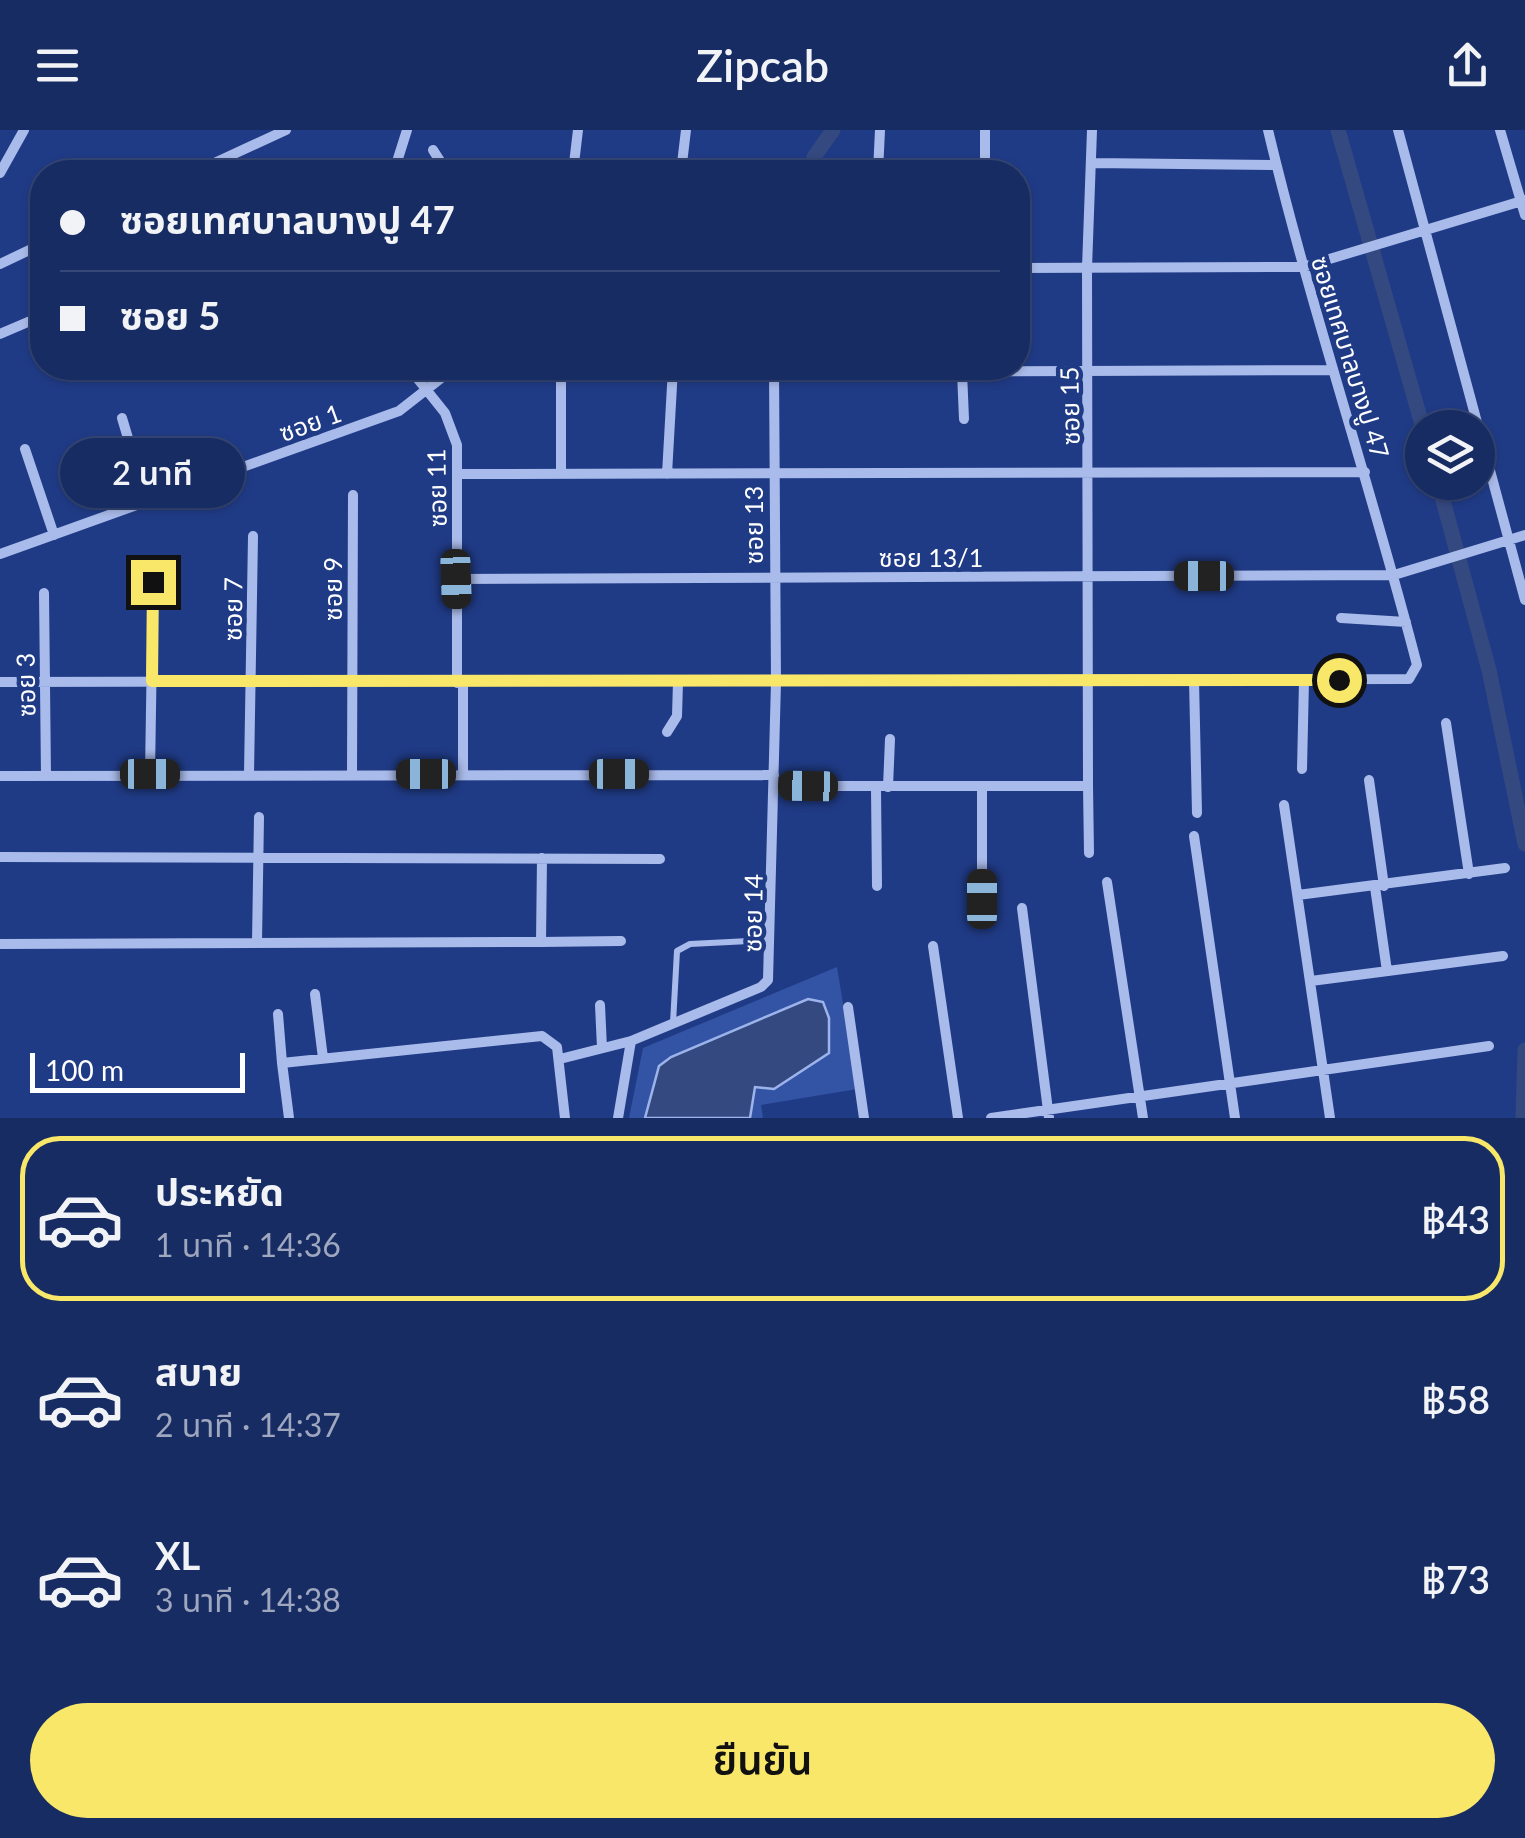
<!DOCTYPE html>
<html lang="th">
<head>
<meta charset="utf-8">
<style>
  :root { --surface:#182c64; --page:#21346a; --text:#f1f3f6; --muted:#9fa7bf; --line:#364878; --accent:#f8e769 }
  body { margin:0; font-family:Lato,"Noto Sans Thai",sans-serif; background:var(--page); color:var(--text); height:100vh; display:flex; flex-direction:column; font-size:38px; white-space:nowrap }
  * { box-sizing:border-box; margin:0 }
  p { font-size:32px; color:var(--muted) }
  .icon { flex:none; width:55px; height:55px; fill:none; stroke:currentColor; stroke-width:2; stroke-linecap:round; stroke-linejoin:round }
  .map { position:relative; height:988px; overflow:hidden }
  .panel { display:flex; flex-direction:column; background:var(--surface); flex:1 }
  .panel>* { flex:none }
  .banner { position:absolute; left:30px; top:30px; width:1000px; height:220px; border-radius:40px; box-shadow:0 2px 8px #0004,0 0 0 2px var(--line); display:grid; align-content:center; height:220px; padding:0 30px; background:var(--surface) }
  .buttons { position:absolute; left:1405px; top:280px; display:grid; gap:20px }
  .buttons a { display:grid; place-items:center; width:90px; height:90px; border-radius:50%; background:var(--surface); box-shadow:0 2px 8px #0004,0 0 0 2px var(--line); font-size:50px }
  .scale { position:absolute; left:30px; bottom:25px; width:215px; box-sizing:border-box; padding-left:10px; border:5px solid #fff; border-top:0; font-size:28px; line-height:35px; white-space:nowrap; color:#fff; -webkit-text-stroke:8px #203b86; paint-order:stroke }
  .end { position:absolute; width:45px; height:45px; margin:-22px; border:12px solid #f8e769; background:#111; box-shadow:0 0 0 5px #111 }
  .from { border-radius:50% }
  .bubble { position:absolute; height:70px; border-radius:35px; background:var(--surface); box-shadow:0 2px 8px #0004,0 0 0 2px var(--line); font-size:32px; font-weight:600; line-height:70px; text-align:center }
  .car { position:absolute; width:30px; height:60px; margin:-30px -15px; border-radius:12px; box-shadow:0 0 8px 2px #0007; background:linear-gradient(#222 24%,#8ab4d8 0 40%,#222 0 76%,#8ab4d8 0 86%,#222 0) }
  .banner b { display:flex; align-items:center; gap:35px; height:95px; font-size:38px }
  .banner b+b { border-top:2px solid var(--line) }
  .banner i { width:25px; height:25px; background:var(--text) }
  ul { padding:18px 0 0; list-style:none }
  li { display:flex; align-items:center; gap:30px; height:165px; margin:0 20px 15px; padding:0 10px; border:5px solid transparent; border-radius:40px }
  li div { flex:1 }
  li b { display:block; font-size:38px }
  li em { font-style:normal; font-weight:600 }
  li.active { border-color:var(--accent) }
  li>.icon { width:90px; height:90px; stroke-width:1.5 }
  .button { display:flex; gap:20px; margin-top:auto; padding:20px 30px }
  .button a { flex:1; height:115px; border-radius:60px; background:var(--accent); color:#111; font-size:40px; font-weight:600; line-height:115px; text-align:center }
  header { display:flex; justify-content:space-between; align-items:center; height:130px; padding:0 30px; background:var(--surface); font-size:45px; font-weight:600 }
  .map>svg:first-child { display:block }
  .green { fill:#3353a4 }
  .water { fill:#354981; stroke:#9cb4eb; stroke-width:2.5 }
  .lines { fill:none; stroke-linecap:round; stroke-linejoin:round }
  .canal { stroke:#354981; stroke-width:15 }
  .lane { stroke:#a9bbea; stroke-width:6 }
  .street { stroke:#a9bbea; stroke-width:10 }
  .route { stroke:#f8e769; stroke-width:12 }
  .labels { text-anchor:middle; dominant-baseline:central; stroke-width:9; stroke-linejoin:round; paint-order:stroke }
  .street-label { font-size:25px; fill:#fff; stroke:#203b86 }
</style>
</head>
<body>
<header><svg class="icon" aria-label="menu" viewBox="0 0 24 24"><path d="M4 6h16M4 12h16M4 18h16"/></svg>Zipcab<svg class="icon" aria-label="share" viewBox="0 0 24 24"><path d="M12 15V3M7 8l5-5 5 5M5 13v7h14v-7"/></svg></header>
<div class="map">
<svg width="1525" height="988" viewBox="0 0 1525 988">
  <rect width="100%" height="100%" fill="#203b86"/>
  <path class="green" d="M837,837L857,959L761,975L763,988H750L751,968L778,880L671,927L659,936L645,988H629L643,918Z"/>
  <path class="water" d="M808,869L823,872L829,888V923L774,959L755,957L750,988H645L659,936L671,927Z"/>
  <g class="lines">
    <path class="canal" d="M1338,0L1423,298
      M814,27L833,0
      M1438,352L1489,540L1525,714
      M1523,988L1525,920"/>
    <path class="lane" d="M673,893L677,821L690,814L770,810"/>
    <path class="street" d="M1398,0L1525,470
      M1500,0L1525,85
      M433,20L447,42
      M1092,33L1276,35
      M195,42L286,0
      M381,42L395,38L407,0
      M573,42L578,0
      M681,42L686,0
      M878,42L880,0
      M985,42V0
      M0,43L24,0
      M0,134L42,114
      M1018,138L1303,137L1525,70
      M0,204L42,186
      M409,238L445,283L457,315V553
      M774,242L1332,240
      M962,242L964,289
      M122,288L147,372
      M25,319L54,405
      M458,344L1365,342
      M561,344V249
      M667,344L673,238
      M0,424L399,281L454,238
      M456,449L1394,445L1525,405
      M44,463L46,646
      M1341,488L1406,492
      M1194,550L1197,683
      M0,552L1409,549L1417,535C1371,356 1311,180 1268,0
      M1446,593L1469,744
      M667,602L677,586L678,552
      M1302,639L1304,551
      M463,643V552
      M150,644L153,452
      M249,644L253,406
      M352,644L353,365
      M0,646L774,645
      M1369,650L1384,756
      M774,656H1088L1087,138L1092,0
      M1088,656L1089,723
      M888,657L890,609
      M876,658L877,756
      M1284,675L1330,988
      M1194,706L1235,988
      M0,727L660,729
      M1107,752L1143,988
      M1375,757L1387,841
      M1298,765L1505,738
      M982,769V656
      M1022,778L1049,988
      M257,812L259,687
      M541,812L621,811
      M0,814L541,812L542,728
      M933,816L958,988
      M1311,851L1503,826
      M315,864L323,928
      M600,875L602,918
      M848,877L864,988
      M278,884L282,933
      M560,929L631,911L761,857L768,850L776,552L774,238
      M289,988L282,933L542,906L557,917L565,988
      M618,988L631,911
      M991,988L1489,916"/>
  </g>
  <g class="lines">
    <path class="route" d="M153,452L152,551L1339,550"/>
  </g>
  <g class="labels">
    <g class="street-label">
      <text transform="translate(1351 227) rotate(73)">ซอยเทศบาลบางปู 47</text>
      <text transform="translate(1069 276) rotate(-91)">ซอย 15</text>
      <text transform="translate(310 292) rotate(-20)">ซอย 1</text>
      <text transform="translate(436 358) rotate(-91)">ซอย 11</text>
      <text transform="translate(753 395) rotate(-90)">ซอย 13</text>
      <text x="931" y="427">ซอย 13/1</text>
      <text transform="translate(332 459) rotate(-90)">ซอย 9</text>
      <text transform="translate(232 479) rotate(-89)">ซอย 7</text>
      <text transform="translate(25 555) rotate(-91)">ซอย 3</text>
      <text transform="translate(752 783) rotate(-89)">ซอย 14</text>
    </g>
  </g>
</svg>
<div class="buttons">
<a><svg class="icon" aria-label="layers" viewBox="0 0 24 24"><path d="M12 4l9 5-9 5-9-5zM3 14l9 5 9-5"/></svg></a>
</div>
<div class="scale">100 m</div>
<i class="end from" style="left:1339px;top:550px"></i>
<i class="end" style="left:153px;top:452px"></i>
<div class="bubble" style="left:60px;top:308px;width:185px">2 นาที</div>
<i class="car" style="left:1204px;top:446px;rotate:270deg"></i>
<i class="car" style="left:456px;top:449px;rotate:178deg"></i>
<i class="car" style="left:150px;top:644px;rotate:90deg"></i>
<i class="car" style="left:426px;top:644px;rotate:270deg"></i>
<i class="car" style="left:619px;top:644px;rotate:90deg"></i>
<i class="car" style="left:808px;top:656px;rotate:271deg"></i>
<i class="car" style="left:982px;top:769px;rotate:0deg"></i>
<div class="banner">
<b><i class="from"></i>ซอยเทศบาลบางปู 47</b>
<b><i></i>ซอย 5</b>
</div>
</div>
<section class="panel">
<ul>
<li class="active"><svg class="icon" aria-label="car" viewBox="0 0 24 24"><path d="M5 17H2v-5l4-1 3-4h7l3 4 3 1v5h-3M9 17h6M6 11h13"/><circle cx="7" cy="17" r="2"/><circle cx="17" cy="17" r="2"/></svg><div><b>ประหยัด</b><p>1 นาที · 14:36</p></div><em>฿43</em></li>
<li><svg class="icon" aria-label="car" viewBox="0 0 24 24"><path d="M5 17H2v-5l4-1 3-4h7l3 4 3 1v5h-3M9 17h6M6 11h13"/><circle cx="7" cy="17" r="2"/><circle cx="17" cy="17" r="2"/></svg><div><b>สบาย</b><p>2 นาที · 14:37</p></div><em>฿58</em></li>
<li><svg class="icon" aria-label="car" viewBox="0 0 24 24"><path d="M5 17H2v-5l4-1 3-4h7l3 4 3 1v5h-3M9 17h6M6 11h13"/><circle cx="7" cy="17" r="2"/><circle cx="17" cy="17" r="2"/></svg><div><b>XL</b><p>3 นาที · 14:38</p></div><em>฿73</em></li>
</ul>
<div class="button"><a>ยืนยัน</a></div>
</section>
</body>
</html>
